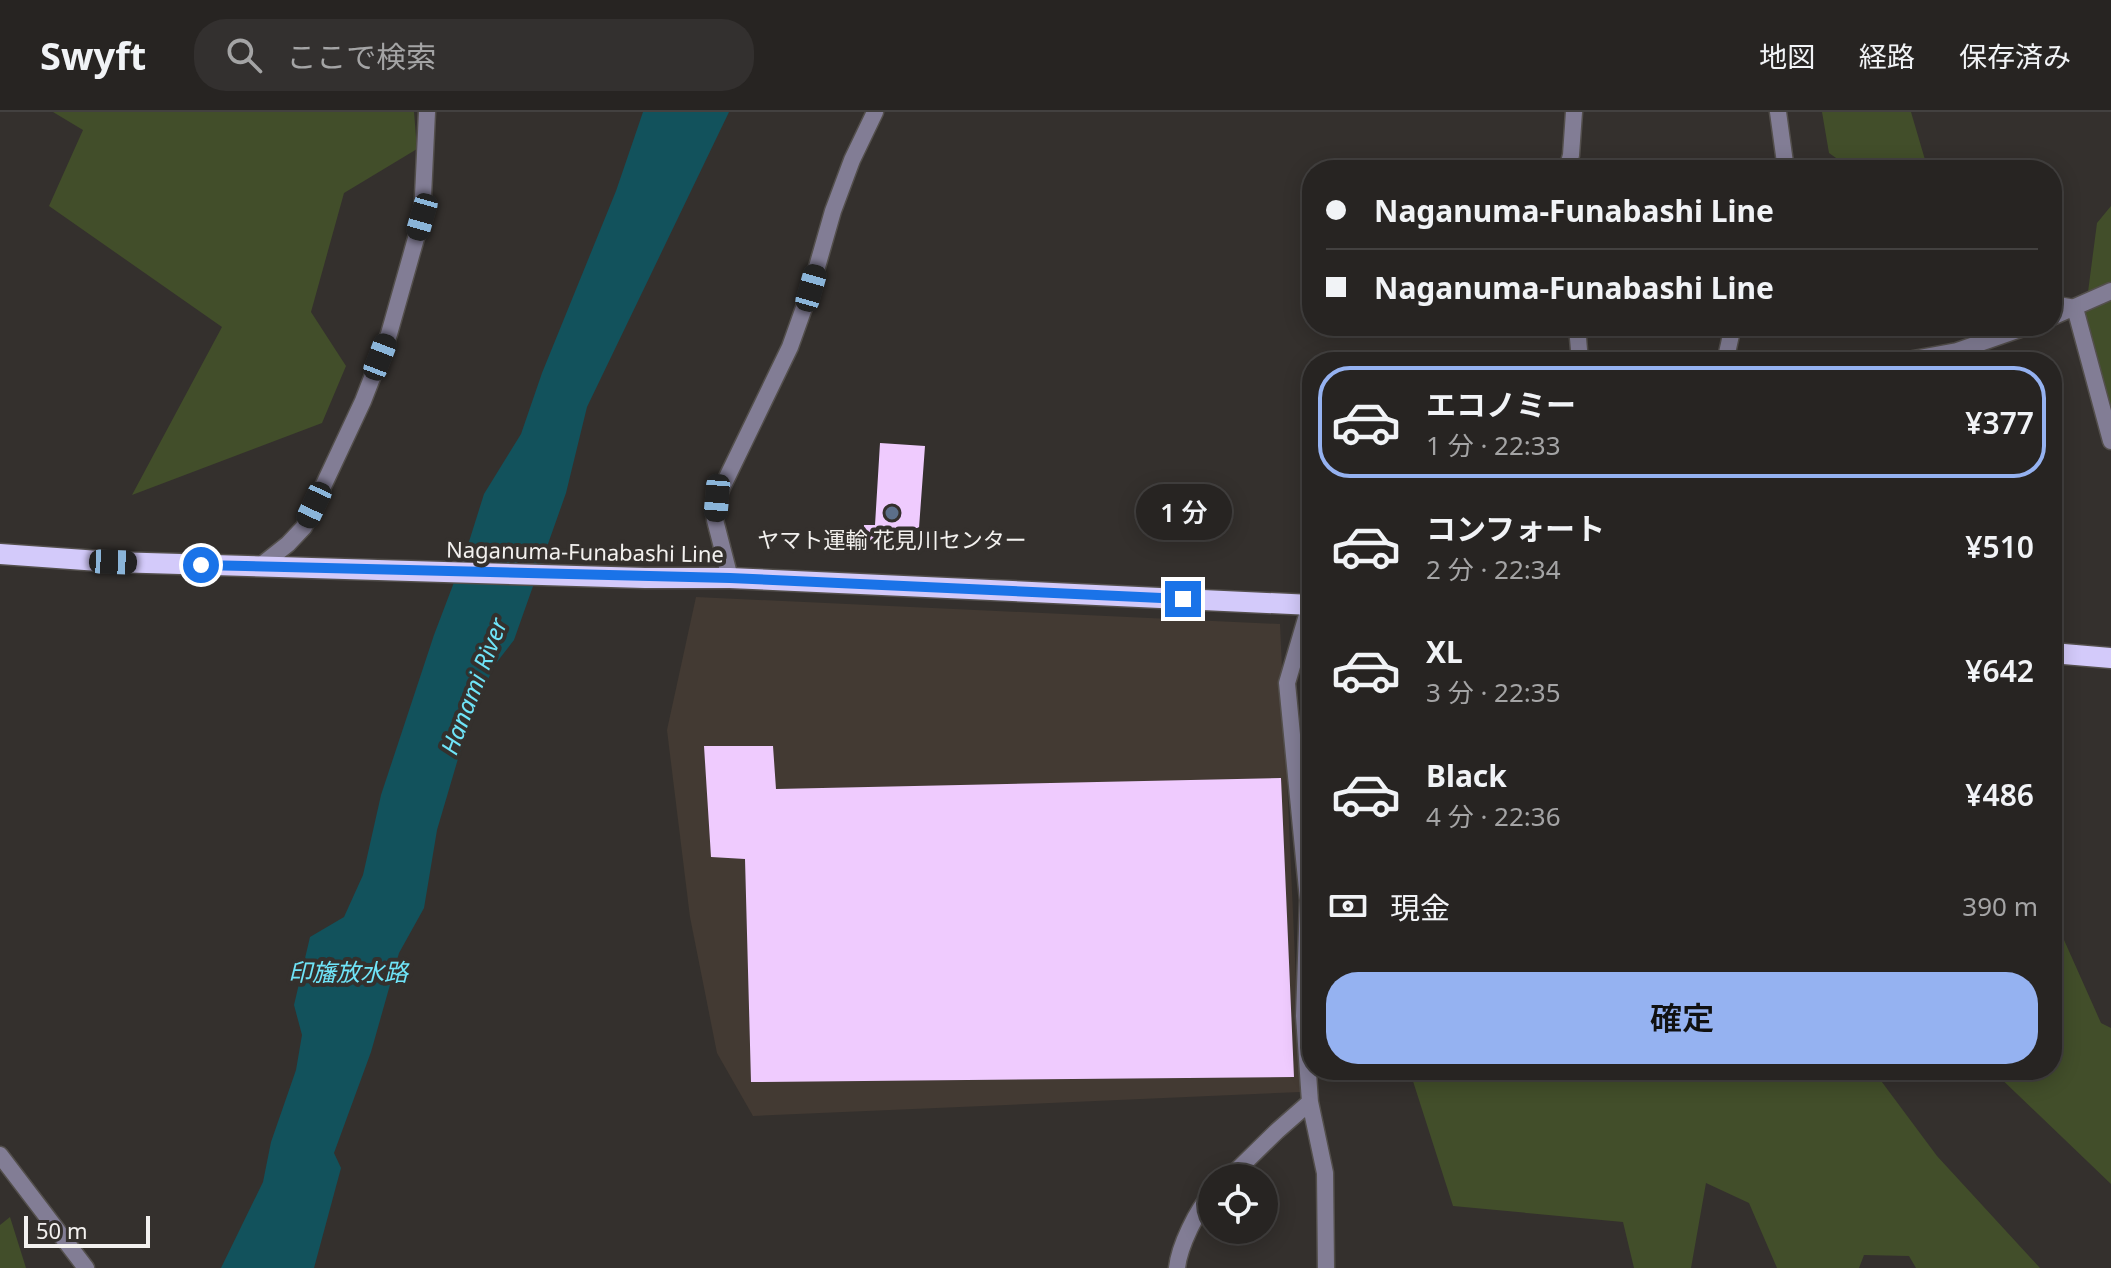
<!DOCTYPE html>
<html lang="ja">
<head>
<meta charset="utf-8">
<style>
  :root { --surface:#272422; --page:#33302f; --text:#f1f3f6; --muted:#a4a4a5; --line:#434140; --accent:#95b2f1 }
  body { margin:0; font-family:"Noto Sans","Noto Sans JP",sans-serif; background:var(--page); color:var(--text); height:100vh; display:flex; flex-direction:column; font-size:30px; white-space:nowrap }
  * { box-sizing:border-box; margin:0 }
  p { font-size:26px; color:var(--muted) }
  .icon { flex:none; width:44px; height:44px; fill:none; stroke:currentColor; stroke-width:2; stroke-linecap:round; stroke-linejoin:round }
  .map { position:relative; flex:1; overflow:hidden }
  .details { position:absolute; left:1302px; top:240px; width:760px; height:728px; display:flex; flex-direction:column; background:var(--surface); border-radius:32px; box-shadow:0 4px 20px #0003,0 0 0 2px var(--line) }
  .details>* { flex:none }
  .guide { position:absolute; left:1302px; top:48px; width:760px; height:176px; border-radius:32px; box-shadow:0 4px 20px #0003,0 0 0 2px var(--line); display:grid; align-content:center; height:176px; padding:0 24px; background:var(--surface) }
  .fabs { position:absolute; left:1198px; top:1052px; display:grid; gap:16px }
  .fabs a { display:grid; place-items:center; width:80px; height:80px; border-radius:50%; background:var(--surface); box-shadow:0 4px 20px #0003,0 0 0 2px var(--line); font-size:40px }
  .scale { position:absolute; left:24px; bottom:20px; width:126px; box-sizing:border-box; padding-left:8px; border:4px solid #f3f1ef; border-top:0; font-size:22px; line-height:28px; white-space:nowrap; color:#f3f1ef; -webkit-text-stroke:6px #34302d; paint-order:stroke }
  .end { position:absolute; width:36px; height:36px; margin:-18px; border:10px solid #1a73e8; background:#fff; box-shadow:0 0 0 4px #fff }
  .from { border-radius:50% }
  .bubble { position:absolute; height:56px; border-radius:28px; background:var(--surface); box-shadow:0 4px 20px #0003,0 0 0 2px var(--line); font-size:26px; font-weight:600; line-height:56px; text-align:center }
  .car { position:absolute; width:24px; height:48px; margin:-24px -12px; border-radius:10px; box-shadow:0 0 6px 2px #0007; background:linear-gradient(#222 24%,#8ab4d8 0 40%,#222 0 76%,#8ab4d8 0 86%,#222 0) }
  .guide b { display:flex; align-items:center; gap:28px; height:76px; font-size:30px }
  .guide b+b { border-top:2px solid var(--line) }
  .guide i { width:20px; height:20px; background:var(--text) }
  ul { padding:14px 0 0; list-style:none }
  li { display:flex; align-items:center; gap:24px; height:112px; margin:0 16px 12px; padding:0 8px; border:4px solid transparent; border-radius:32px }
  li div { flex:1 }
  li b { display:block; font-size:30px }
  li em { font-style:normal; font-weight:600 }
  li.on { border-color:var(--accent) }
  li>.icon { width:72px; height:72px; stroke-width:1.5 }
  .pay { display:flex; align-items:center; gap:20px; height:88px; padding:0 24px; font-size:30px }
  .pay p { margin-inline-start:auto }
  .primary-button { display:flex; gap:16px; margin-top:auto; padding:16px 24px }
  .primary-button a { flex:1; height:92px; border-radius:32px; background:var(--accent); color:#111; font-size:32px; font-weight:600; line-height:92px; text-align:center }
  header { display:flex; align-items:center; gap:48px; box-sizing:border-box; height:112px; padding:0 40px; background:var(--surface); border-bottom:2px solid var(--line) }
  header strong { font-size:38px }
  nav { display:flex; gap:44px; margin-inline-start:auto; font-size:28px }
  .search { width:560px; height:72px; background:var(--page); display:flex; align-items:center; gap:20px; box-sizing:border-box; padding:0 28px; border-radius:32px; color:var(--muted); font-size:30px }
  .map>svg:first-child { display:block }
  .built { fill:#433a33 }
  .green { fill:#424e2a }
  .water { fill:#12525c }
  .building { fill:#efcbfe }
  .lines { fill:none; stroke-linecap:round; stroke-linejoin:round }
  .minor-casing { stroke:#534f4c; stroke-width:19 }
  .tertiary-casing { stroke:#534f4c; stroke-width:19 }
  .primary-casing { stroke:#534f4c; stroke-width:23 }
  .minor { stroke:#827d95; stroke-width:16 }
  .tertiary { stroke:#827d95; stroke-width:16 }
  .primary { stroke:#d3cafa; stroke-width:20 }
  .route { stroke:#1a73e8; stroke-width:10 }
  .service-dot { fill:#5c6f8a; stroke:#34302d; stroke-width:3 }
  .labels { text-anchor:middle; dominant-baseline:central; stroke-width:8; stroke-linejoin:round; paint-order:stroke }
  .poi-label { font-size:22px; fill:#f3f1ef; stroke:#34302d }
  .street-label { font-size:22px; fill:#f3f1ef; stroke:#34302d }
  .water-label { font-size:24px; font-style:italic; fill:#6fe4f8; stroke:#34302d }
</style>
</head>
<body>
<header>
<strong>Swyft</strong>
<div class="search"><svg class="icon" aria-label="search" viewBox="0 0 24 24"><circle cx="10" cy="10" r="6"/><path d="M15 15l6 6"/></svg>ここで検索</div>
<nav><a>地図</a><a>経路</a><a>保存済み</a></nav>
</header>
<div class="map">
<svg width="2111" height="1156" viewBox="0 0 2111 1156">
  <rect width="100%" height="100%" fill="#34302d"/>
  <path class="built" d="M696,485L1280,512L1301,980L753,1004L717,941L690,805L667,618Z"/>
  <path class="green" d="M53,0H414L417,37L344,81L311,200L346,254L322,311L132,383L222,215L49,94L83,18Z
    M1822,0H1911L1928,58H1853L1829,41Z
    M2111,94V309L2085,203L2097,111Z
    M2052,801L2101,911L2111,916V1072L1992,958H2052Z
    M1413,958H1873L1937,1044L2040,1156H1916L1909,1144L1864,1143L1859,1156H1777L1749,1091L1706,1071L1691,1156H1634L1623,1110L1453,1094L1411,963Z
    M10,1105L26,1156H0V1113Z"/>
  <path class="water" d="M643,0H729L587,295L566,381L514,528L493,555L460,640L437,718L424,796L399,841L371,940L334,1041L341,1056L314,1156H221L263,1070L271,1030L296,958L302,923L294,893L310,825L344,805L363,763L381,683L434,523L467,436L484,382L521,322L542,261L616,79Z"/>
  <path class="building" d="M880,331L925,334L919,416H908V435L862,431L864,413H875Z
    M704,634H773L776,677L1281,666L1294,965L751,970L745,747L711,745Z"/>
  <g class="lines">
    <g class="minor-casing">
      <path id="minor" d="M1778,0L1786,58
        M1567,58L1571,43L1574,0
        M2052,192L2075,196L2111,329
        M2052,205L2111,179
        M1577,214L1580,250
        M1725,250L1733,214
        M1897,250L1957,239L2029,214
        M259,455L288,432L304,415L363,289L389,222L422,105L427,0
        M730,466L715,408L717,386L790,235L811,176L833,99L852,48L875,0
        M1310,990L1325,1061L1326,1156
        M1229,1066L1277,1019L1310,990L1304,904L1308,788L1287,571L1310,493L1312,491
        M1177,1156C1179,1135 1197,1097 1212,1082"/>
    </g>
    <g class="tertiary-casing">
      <path id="tertiary" d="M0,1043L86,1156"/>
    </g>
    <g class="primary-casing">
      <path id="primary" d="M0,442L113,450L645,466H730L1312,493
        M2052,541L2111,546"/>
    </g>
    <use href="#minor" class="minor"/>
    <use href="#tertiary" class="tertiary"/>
    <use href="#primary" class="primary"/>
  </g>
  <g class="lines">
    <path class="route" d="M201,453L730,466L1183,487"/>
  </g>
  <circle class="service-dot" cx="892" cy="401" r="8"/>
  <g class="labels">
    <g class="poi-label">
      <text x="892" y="427">ヤマト運輸 花見川センター</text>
    </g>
    <g class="street-label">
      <text transform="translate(585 439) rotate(1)">Naganuma-Funabashi Line</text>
    </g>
    <g class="water-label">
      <text transform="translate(473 574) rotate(-69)">Hanami River</text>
      <text x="348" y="859">印旛放水路</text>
    </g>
  </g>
</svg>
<div class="fabs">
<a><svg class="icon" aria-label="locate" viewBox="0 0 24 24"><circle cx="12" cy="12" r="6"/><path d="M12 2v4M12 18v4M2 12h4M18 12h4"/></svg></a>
</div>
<div class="scale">50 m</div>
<i class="end from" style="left:201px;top:453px"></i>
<i class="end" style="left:1183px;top:487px"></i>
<div class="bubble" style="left:1136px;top:372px;width:96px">1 分</div>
<i class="car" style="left:422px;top:105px;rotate:196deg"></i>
<i class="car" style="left:811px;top:176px;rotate:16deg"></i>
<i class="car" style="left:380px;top:245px;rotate:21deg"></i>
<i class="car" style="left:717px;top:386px;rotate:185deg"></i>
<i class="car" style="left:314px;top:393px;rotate:205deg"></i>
<i class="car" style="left:113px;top:450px;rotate:92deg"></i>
<div class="guide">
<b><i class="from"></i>Naganuma-Funabashi Line</b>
<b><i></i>Naganuma-Funabashi Line</b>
</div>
<section class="details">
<ul>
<li class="on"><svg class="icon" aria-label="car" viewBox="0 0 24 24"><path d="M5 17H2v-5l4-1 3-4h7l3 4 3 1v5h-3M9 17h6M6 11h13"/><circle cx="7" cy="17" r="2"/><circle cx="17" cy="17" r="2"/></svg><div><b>エコノミー</b><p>1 分 · 22:33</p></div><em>¥377</em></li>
<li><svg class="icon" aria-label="car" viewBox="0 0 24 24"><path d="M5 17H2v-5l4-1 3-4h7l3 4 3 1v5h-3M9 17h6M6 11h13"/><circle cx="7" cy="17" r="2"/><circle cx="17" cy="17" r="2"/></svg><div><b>コンフォート</b><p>2 分 · 22:34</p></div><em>¥510</em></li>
<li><svg class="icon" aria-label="car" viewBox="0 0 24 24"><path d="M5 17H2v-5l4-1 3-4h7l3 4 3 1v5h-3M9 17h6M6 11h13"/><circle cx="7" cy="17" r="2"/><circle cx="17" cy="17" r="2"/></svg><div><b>XL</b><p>3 分 · 22:35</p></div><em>¥642</em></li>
<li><svg class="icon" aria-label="car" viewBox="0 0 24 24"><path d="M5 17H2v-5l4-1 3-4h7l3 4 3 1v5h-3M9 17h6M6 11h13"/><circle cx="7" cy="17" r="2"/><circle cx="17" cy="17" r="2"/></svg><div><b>Black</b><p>4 分 · 22:36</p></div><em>¥486</em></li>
</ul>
<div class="pay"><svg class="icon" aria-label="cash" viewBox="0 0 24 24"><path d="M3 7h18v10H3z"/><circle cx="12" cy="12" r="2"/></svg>現金<p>390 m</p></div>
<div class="primary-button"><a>確定</a></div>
</section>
</div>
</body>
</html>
